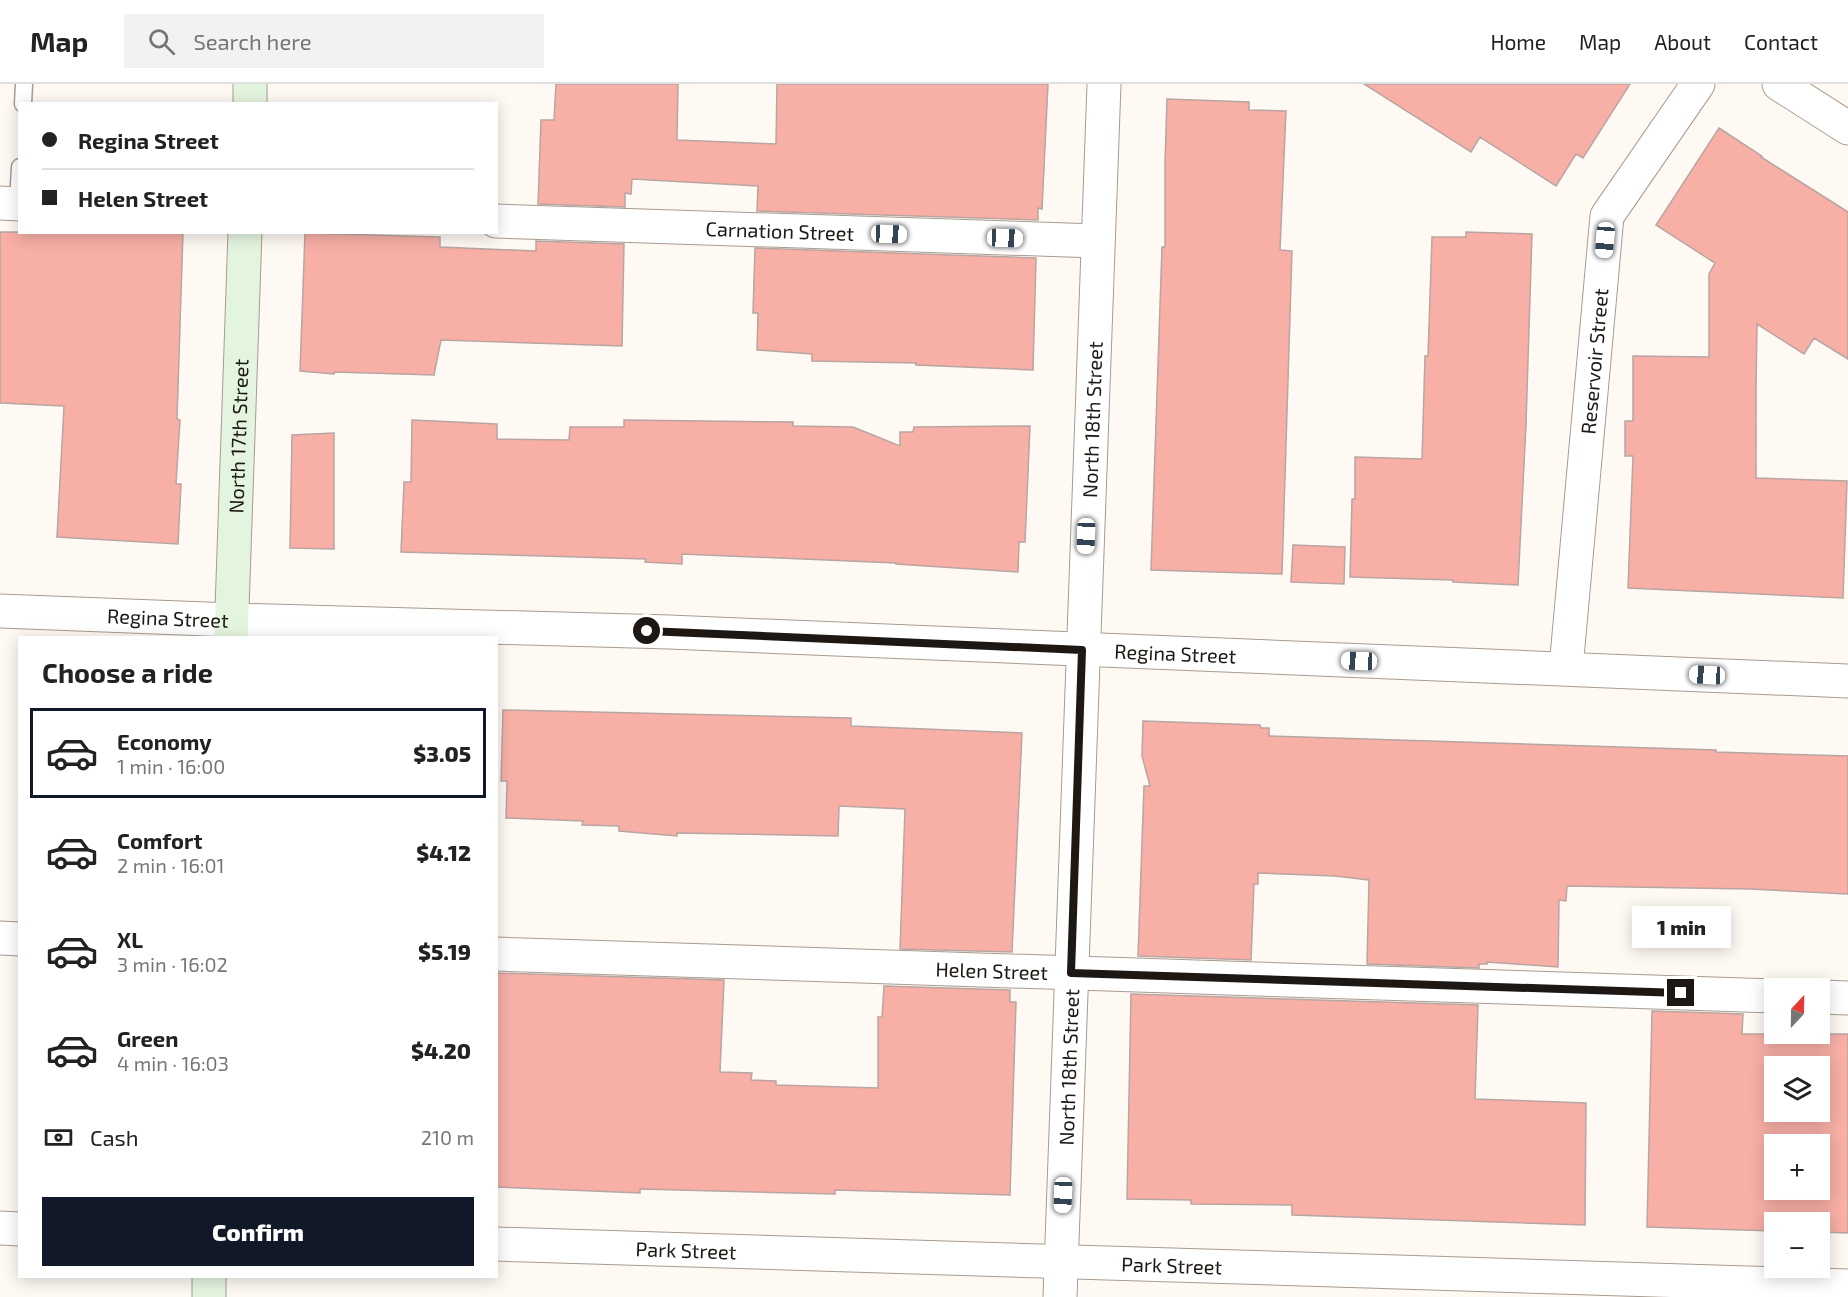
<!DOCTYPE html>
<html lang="en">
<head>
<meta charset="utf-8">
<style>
  :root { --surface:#fff; --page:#f2f2f2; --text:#222; --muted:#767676; --line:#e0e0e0; --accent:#111827 }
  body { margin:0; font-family:"Exo 2",sans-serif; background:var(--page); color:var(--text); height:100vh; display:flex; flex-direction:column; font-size:22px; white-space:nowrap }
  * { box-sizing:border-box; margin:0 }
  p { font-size:20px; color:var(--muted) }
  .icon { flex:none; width:33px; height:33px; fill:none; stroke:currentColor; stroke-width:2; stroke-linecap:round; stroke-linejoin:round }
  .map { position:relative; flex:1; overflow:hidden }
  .side { position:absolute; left:18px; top:552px; width:480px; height:642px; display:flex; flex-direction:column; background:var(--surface); border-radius:0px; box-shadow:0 3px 15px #0003 }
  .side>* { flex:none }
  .hud { position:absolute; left:18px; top:18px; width:480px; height:132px; border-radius:0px; box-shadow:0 3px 15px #0003; display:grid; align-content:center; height:132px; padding:0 24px; background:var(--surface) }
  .needle { width:39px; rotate:22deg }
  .controls { position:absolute; left:1764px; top:894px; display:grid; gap:12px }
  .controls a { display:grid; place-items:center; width:66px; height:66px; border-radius:0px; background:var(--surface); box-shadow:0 3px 15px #0003; font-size:30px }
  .end { position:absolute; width:27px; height:27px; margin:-14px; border:8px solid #1d1813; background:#fff; box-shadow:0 0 0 3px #fff }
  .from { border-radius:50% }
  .bubble { position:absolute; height:42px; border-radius:0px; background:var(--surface); box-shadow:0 3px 15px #0003; font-size:20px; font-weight:800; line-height:42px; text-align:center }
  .car { position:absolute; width:18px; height:36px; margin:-18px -9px; border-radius:8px; box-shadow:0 0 4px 2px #0007; background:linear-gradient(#fff 24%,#345 0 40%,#fff 0 76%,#345 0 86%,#fff 0) }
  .hud b { display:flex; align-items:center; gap:21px; height:57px; font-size:22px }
  .hud b+b { border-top:2px solid var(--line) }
  .hud i { width:15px; height:15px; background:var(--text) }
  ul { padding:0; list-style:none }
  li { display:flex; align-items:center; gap:18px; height:90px; margin:0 12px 9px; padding:0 12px; border:3px solid transparent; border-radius:0px }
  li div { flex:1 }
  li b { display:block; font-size:22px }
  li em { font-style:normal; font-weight:800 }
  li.on { border-color:var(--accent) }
  li>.icon { width:54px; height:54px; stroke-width:1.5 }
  h2 { padding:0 24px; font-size:27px; line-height:72px }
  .pay { display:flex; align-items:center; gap:15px; height:66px; padding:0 24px; font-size:22px }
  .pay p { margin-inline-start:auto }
  .primary-button { display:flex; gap:12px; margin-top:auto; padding:12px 24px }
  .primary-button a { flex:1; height:69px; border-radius:0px; background:var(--accent); color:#fff; font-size:24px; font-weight:800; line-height:69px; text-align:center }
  header { display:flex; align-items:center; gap:36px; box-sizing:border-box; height:84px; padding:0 30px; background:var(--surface); border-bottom:2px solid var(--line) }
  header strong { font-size:28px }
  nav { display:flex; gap:33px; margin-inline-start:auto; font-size:21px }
  .search { width:420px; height:54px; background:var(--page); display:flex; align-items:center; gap:15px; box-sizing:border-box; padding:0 21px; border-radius:0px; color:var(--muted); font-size:22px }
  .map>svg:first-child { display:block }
  .building { fill:#f7afa6; stroke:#b9a5a2; stroke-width:1.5; fill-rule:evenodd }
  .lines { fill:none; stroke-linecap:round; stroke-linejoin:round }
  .lane-casing { stroke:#a89b8f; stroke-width:19 }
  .street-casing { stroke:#a89b8f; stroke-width:35 }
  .secondary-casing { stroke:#a89b8f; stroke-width:35 }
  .lane { stroke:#fff; stroke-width:16 }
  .street { stroke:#fff; stroke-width:33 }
  .secondary { stroke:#e4f5df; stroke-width:33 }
  .route { stroke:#1d1813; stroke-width:8 }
  .labels { text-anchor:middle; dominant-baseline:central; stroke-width:5; stroke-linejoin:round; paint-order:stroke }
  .street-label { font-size:20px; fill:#1d1813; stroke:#fff }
</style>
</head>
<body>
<header>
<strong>Map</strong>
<div class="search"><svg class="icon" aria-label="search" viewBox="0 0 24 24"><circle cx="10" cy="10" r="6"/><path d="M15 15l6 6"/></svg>Search here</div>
<nav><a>Home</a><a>Map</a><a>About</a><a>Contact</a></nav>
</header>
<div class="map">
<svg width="1848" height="1213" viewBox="0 0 1848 1213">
  <rect width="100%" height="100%" fill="#fff9f4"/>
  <path class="building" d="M556,0H678L677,56L776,60L777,0H1048L1042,125L1038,124V136L757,127L758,102L632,95L631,110L625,109V123L538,120L541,36H554Z
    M1364,0H1630L1583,74L1576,70L1556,102L1480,53L1471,68Z
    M1167,15L1249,18V26L1286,27L1280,166L1292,167L1282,490L1151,486L1162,163H1165V79Z
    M1719,44L1762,72L1761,73L1848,128V275L1814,254L1804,270L1757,240L1756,305V394L1847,397L1843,514L1628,504L1633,372H1625V337H1633V272L1709,273V190L1715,179L1656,141Z
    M0,148H183L177,335L180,336L176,400H181L178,460L57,453L64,322L0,319Z
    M1466,148L1532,150L1526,340L1518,501L1453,498V496L1350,493L1352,415H1355V373L1422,375L1425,272H1428L1432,153H1466Z
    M305,149L440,153V163L536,167V157L624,160L622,262L441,256L434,291L334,288V290L300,287Z
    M755,164L1036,174L1033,286L916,281V279L812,277V270L757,266L758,229H753Z
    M412,336L497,340V355L569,356L570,343H624V336L793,338V342L853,343L900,362V348H913L914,343L1030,342L1025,458H1019L1018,488L896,480V479L682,470V480L645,478L646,475L401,468L404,398H411Z
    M334,349V465L290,464L292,351Z
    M1293,461L1345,463L1344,500L1291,498Z
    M503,626L851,634V642L1022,649L1012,868L900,865L905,725L839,722L838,752L677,749V752L619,747V742L582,741L583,737L506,734L507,697H501Z
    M1143,637L1260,641L1261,644H1269V652L1716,666V668L1848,672V810L1750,805L1567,802L1566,817L1559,816L1558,883L1487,878V880H1479V884L1367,880L1369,796L1335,792L1258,789V800H1254L1251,876L1138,872L1144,702H1150L1142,672Z
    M496,889L724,896L720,988L752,989L751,996L776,997V1001L878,1004V933H882L884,902L1010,906V918H1016L1010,1111L835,1106V1110L640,1105V1109L496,1103Z
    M1131,910L1478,921L1475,1015L1586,1019L1585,1141L1292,1131V1121L1191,1120V1116L1127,1115Z
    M1652,927L1743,930L1742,950H1848V1149L1820,1148V1138H1774V1147L1647,1143ZM1774,982H1820V1028H1774ZM1774,1060H1820V1106H1774Z"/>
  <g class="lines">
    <g class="lane-casing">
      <path id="lane" d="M23,20L24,0
        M18,120L20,83"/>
    </g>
    <g class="street-casing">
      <g id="street">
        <path d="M1779,0L1848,44"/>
        <path d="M0,119L20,120"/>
        <path id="s1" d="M496,137L1097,157"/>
        <path id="s2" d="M0,527L232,536L669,548L1848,597"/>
        <path id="s3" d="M1566,584L1607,132L1698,0"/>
        <path d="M0,854L20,855"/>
        <path id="s4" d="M496,870L1774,912"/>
        <path d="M1820,913L1848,914"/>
        <path d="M0,1144L20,1145"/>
        <path id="s5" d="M496,1160L1848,1202"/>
        <path id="s6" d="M1060,1213L1104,0"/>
      </g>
    </g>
    <g class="secondary-casing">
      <g id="secondary">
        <path d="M250,20V0"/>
        <path id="s7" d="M231,554L245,148"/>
        <path d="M209,1213V1192"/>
      </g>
    </g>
    <use href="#lane" class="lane"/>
    <use href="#street" class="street"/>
    <use href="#secondary" class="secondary"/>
  </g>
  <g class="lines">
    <path class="route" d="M647,547L1082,566L1071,889L1681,909"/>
  </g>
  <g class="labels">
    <g class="street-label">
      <text stroke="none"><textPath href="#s1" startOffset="284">Carnation Street</textPath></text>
      <text stroke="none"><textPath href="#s3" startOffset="308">Reservoir Street</textPath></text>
      <text stroke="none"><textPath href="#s6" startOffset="878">North 18th Street</textPath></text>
      <text stroke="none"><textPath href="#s7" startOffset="202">North 17th Street</textPath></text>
      <text stroke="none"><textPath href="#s2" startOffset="168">Regina Street</textPath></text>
      <text stroke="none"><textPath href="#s2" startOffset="1176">Regina Street</textPath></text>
      <text stroke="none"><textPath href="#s4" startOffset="496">Helen Street</textPath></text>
      <text stroke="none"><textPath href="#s6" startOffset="230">North 18th Street</textPath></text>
      <text stroke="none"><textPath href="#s5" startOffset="190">Park Street</textPath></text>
      <text stroke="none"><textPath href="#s5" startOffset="676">Park Street</textPath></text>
    </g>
  </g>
</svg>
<div class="controls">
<a><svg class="needle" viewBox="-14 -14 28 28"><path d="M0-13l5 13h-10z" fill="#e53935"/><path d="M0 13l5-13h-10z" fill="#767676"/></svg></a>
<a><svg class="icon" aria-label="layers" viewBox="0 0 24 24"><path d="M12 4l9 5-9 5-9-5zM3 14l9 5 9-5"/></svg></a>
<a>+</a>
<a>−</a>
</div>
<i class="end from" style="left:647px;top:547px"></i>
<i class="end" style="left:1681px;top:909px"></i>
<div class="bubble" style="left:1632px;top:822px;width:99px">1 min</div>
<i class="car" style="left:889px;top:150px;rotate:92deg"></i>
<i class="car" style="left:1005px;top:154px;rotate:92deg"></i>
<i class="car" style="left:1605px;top:156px;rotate:185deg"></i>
<i class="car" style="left:1086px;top:452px;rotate:182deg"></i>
<i class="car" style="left:1359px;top:577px;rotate:272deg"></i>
<i class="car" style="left:1707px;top:591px;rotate:273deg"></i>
<i class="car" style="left:1063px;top:1111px;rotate:182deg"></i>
<div class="hud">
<b><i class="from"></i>Regina Street</b>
<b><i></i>Helen Street</b>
</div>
<section class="side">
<h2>Choose a ride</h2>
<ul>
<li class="on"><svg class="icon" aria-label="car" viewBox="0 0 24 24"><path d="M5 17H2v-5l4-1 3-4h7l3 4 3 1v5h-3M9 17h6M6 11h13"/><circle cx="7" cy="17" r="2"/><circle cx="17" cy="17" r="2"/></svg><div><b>Economy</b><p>1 min · 16:00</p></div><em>$3.05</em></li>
<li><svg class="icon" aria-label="car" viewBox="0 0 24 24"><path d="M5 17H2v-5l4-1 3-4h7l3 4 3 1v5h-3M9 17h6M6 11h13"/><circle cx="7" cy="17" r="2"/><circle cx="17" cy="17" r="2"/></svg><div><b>Comfort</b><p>2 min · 16:01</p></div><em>$4.12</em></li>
<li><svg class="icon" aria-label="car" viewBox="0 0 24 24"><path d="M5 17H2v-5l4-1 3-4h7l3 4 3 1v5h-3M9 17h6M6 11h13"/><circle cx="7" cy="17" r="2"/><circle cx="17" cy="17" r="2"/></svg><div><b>XL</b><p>3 min · 16:02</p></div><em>$5.19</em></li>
<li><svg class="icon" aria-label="car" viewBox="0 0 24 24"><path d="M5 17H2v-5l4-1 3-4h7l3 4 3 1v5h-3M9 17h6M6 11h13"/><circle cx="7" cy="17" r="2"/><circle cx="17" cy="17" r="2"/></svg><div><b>Green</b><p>4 min · 16:03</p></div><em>$4.20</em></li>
</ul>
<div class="pay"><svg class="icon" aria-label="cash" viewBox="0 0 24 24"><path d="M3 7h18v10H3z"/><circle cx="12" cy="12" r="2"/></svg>Cash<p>210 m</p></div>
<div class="primary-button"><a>Confirm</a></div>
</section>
</div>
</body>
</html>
